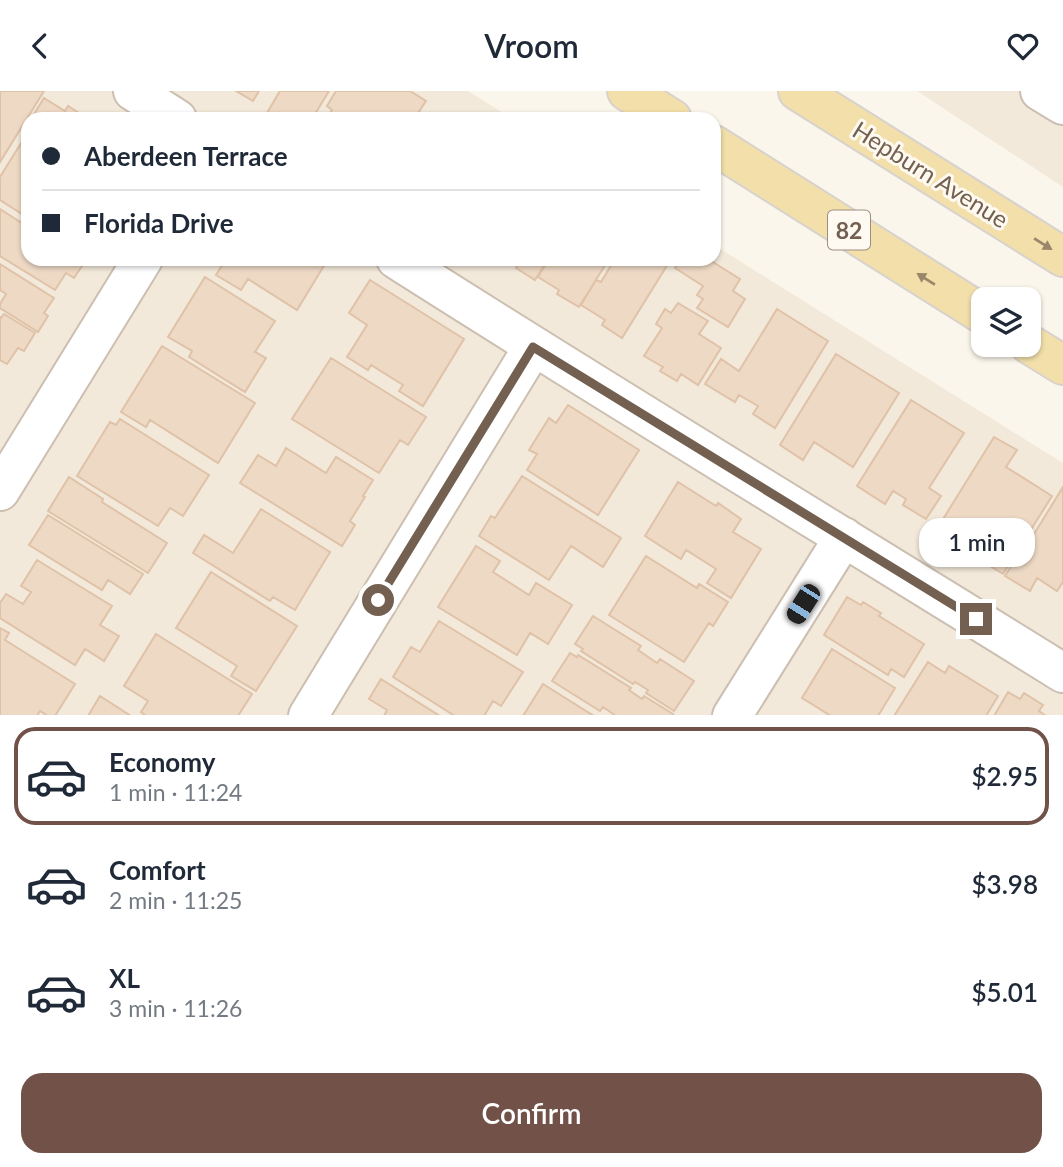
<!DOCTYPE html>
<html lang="en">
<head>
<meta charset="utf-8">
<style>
  :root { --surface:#fff; --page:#f2f2f3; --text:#1f2937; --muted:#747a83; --line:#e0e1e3; --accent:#725248 }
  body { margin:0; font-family:Lato,sans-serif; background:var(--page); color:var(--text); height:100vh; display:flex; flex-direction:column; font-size:26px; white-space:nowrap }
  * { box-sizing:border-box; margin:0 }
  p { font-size:23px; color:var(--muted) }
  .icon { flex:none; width:38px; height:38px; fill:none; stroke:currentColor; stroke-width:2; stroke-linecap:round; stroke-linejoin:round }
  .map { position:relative; height:624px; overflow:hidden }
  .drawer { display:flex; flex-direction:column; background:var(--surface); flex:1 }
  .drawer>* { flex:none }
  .guide { position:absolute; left:21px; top:21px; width:700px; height:154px; border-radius:21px; box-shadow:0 2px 5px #0004; display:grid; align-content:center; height:154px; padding:0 21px; background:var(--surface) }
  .buttons { position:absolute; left:971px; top:196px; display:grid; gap:14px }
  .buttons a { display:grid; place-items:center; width:70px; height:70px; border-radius:14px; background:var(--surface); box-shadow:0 2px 5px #0004; font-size:35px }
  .end { position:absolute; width:32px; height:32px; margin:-16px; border:9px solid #746050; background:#fff; box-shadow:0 0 0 4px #fff }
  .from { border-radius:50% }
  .bubble { position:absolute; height:49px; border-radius:21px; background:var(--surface); box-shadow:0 2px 5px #0004; font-size:23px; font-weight:600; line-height:49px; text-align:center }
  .car { position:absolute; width:21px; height:42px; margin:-21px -10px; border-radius:9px; box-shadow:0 0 5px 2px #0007; background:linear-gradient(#222 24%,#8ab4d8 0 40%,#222 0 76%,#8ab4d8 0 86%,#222 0) }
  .guide b { display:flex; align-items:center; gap:24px; height:66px; font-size:26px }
  .guide b+b { border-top:2px solid var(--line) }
  .guide i { width:18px; height:18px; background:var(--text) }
  ul { padding:12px 0 0; list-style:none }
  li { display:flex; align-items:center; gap:21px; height:98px; margin:0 14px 10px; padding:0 7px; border:4px solid transparent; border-radius:21px }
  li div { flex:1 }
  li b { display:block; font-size:26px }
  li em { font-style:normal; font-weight:600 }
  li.current { border-color:var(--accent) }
  li>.icon { width:63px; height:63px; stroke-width:1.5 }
  .action { display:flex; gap:14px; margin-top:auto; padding:14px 21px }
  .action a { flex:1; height:80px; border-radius:21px; background:var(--accent); color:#fff; font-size:28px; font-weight:600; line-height:80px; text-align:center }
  header { display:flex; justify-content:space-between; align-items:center; height:91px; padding:0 21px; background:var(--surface); font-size:32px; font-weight:600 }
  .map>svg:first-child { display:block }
  .residential { fill:#f2e9da }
  .building { fill:#eed9c5; stroke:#dfc2a7; stroke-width:2 }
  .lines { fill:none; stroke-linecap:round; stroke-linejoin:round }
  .minor-casing { stroke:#ccbfb1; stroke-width:42 }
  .major-casing { stroke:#d8d2ce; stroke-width:42 }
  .minor { stroke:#fff; stroke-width:38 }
  .major { stroke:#f2dfaa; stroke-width:38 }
  .oneway { fill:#9a866b }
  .route { stroke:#746050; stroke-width:9 }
  .labels { text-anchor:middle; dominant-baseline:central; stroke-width:6; stroke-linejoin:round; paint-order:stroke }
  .shield { fill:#fefaf1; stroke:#9d8e80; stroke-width:2 }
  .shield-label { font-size:23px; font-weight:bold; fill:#746050 }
  .street-label { font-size:24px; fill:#746050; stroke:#fefaf1 }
</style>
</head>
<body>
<header><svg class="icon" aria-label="back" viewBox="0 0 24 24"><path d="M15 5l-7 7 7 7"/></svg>Vroom<svg class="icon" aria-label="heart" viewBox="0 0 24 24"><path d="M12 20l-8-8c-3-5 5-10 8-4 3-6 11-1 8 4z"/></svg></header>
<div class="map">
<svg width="1063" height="625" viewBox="0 0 1063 625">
  <rect width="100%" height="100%" fill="#fbf6eb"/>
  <path class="residential" d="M0,0H468L513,28H28V168H714V154L1063,372V624H0Z
    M917,0H1063V96Z"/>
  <path class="building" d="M0,0H44L0,71Z
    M236,0H259L253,10Z
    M280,0H329L312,28H277L267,22Z
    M336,0H410L426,10L414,28H326L332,19L327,15Z
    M44,7L65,20L68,15L85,26L84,28H31Z
    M28,41V112L22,123L0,109V86Z
    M0,118L28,136V168L86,169L74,187L66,182L55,199L0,165Z
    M226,168H328L297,219L248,188L241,199L216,184Z
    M522,168H548L535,189L516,177Z
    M549,168H609L579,216L557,203L559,199L538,186Z
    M615,168H671L622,247L602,234L605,229L581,214L596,189L601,191Z
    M680,168H708L740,188L733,200L745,208L728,236L697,217L703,208L697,204L703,195L675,177Z
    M0,173L54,207L44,222L48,225L38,241L0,217V213L6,203L0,199Z
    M205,186L275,230L255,261L266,267L245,301L189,266L192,260L168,246Z
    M370,189L464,248L423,315L399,300L403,294L371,274L368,279L347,266L367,234L349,222Z
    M678,212L708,230L699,243L721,257L698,294L681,283L677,290L660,280L663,276L644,265L662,237L656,233L665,218L671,222Z
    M777,218L828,250L775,337L753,323L758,315L739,304L735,311L705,293L721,268L739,280Z
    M4,223L35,242L24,260L18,257L7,273L0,269V226L1,227Z
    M162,255L255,312L218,372L150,329L146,336L121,321Z
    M836,263L899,302L853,376L814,351L803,369L780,354Z
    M331,267L426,326L408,354L400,349L379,382L292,328Z
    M911,309L964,342L929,397L941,405L926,428L903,414L906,408L893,400L885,413L857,395Z
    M568,314L639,359L598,424L527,379L537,363L529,359L549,327L556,332Z
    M120,328L209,384L183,425L170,417L158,435L77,385L110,331L116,334Z
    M994,346L1017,359L1006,376L1052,405L1003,483L935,441Z
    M286,357L326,382L336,366L373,389L363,405L365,406L350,430L355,434L342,455L240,392L258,364L276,375Z
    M522,385L621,447L603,476L571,455L549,489L479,445L491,425L495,427Z
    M69,386L103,408L102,411L167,452L148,482L48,420Z
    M678,391L716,415L718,412L741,428L733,441L761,458L731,507L707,492L716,478L686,459L681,468L645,445Z
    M1063,396V491L1057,500L1037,487L1030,500L1005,485L1021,460L1023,461Z
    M261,418L330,461L295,519L273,506L270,510L193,462L204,444L233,462Z
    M48,424L143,483L130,503L108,489L102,499L29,454Z
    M476,455L500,470L493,481L529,504L536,492L572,514L548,553L530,542L517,564L438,516Z
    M646,465L697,497L699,493L728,511L713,535L709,532L684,571L609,524Z
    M37,469L112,515L100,534L119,545L104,570L85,558L75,574L0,527V512L6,503L23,513L31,501L21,495Z
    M211,481L297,535L256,600L231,585L237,575L176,537Z
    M847,506L861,514L863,511L881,522L879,525L924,553L904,586L891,578L888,584L824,544Z
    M593,525L641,555L638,559L657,572L660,568L694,590L674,620L646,602L648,599L635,591L633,593L581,560L583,558L575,553Z
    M439,530L523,581L501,615L493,610L484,625H455L393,586L411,556L420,561Z
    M0,537L9,542L5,549L75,593L55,625H48L40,620L37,625H0Z
    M156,543L252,603L238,625H146L141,621L148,610L124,595Z
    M832,558L895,597L878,625H831L802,607Z
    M570,562L577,566L578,564L631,597L629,599L642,608L644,605L673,623L672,625H616L603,616L600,620L552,590Z
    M928,571L945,582L949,575L998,605L986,625H894Z
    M381,588L440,625H384L387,619L369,608Z
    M543,593L594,625H523Z
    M1008,601L1020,608L1024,602L1043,614L1039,620L1046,625H994Z
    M100,605L131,625H88Z"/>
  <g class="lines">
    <g class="minor-casing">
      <path id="minor" d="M133,0L177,28
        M1040,0L1063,14
        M396,168C617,309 841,444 1063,582
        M0,400L143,168
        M308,625L533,256
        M732,625L844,446"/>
    </g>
    <g class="major-casing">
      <path id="major" d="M627,0L672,28
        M798,0L1063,166
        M714,54L984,224
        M1029,253L1063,274"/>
    </g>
    <use href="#minor" class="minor"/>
    <use href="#major" class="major"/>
  </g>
  <defs><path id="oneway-solid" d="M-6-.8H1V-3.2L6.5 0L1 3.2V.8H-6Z" transform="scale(1.75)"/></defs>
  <g class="oneway">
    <use href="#oneway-solid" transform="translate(1043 153) rotate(32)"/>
    <use href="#oneway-solid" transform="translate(926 188) rotate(-148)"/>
  </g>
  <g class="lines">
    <path class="route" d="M378,509L533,256L976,528"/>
  </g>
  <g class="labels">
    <rect class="shield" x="828" y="119.5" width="42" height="39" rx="5"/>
    <g class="shield-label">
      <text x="849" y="139">82</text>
    </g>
    <g class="street-label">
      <text transform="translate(931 83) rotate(32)">Hepburn Avenue</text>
    </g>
  </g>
</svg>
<div class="buttons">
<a><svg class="icon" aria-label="layers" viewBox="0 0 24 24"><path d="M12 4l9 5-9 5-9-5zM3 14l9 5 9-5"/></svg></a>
</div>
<i class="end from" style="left:378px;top:509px"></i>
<i class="end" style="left:976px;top:528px"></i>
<div class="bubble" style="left:919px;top:427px;width:116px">1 min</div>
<i class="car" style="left:803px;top:513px;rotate:212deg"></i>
<div class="guide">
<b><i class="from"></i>Aberdeen Terrace</b>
<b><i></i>Florida Drive</b>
</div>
</div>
<section class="drawer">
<ul>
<li class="current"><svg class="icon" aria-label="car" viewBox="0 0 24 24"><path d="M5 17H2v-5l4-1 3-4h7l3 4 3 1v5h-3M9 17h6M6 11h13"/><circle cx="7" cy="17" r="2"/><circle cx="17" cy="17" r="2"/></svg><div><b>Economy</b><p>1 min · 11:24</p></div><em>$2.95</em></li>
<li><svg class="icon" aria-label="car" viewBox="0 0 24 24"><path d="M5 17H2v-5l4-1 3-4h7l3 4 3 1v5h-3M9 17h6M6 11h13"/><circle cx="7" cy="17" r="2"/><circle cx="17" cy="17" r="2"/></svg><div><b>Comfort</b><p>2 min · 11:25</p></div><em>$3.98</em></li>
<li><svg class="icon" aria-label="car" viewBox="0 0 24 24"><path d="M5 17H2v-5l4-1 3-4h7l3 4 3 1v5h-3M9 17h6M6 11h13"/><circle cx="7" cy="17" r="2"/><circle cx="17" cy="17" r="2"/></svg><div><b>XL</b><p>3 min · 11:26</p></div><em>$5.01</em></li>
</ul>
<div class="action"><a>Confirm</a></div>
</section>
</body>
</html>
